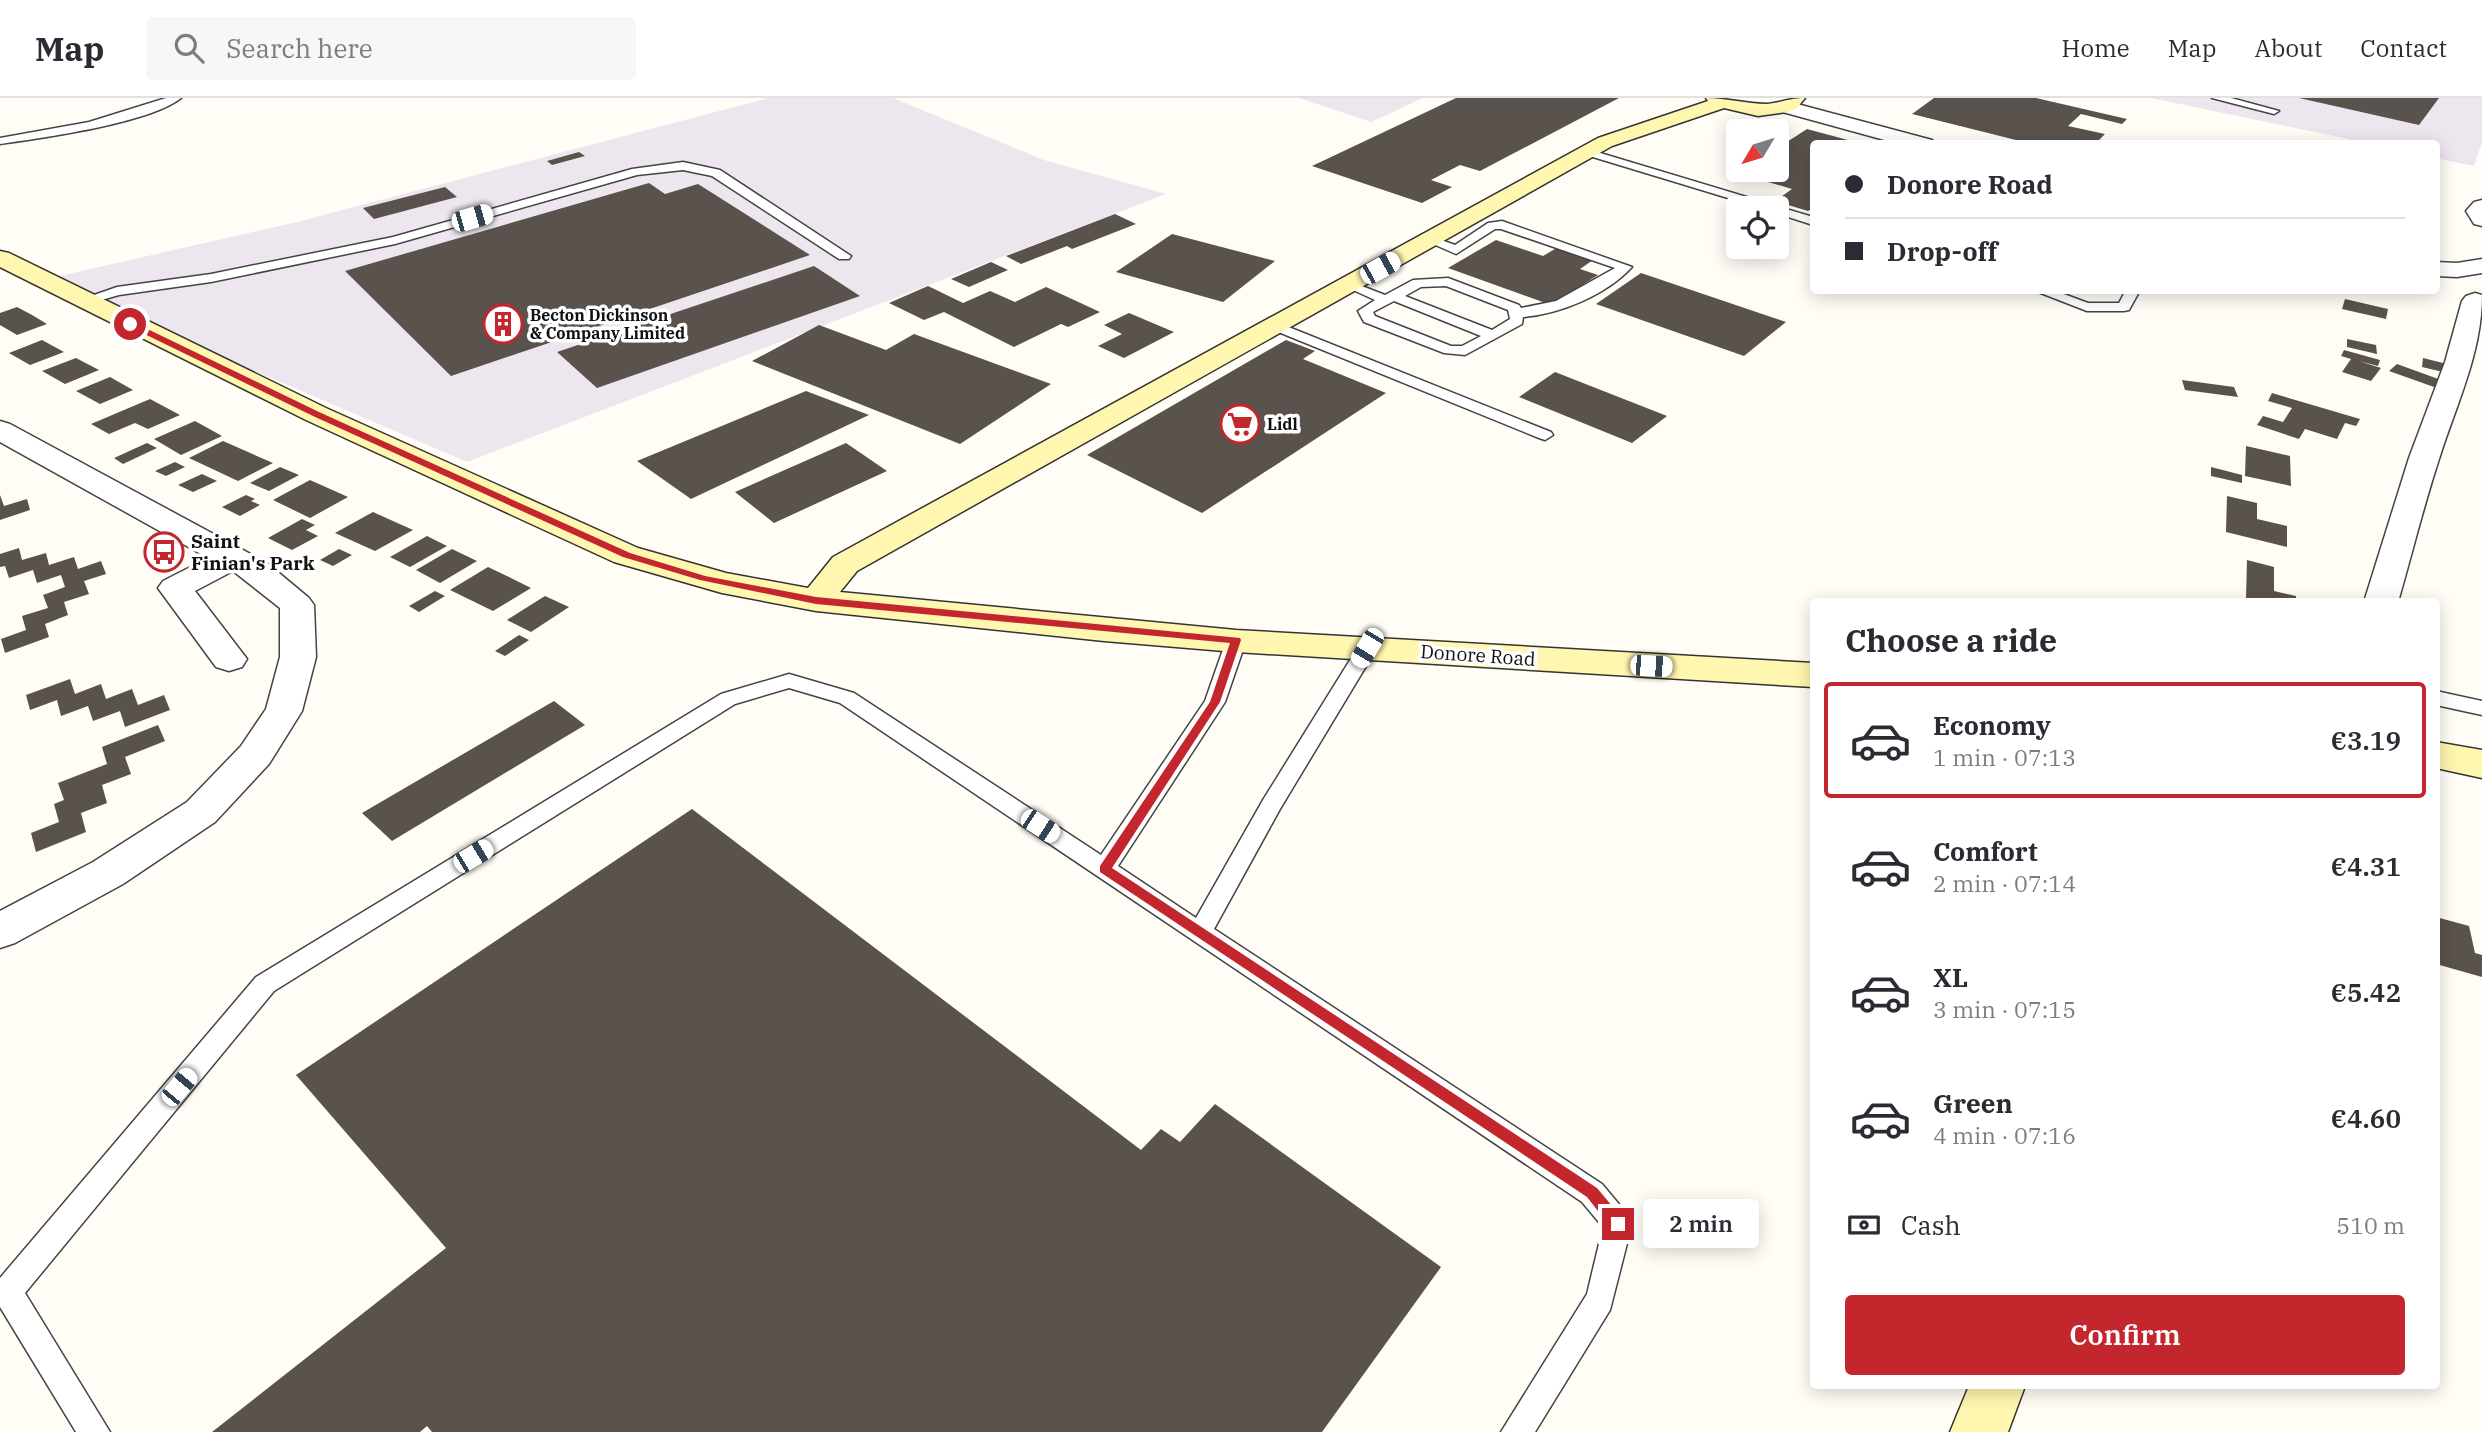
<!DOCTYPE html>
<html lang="en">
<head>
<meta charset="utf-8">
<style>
  :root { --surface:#fff; --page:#f7f7f7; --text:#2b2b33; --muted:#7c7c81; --line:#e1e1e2; --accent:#c4262e }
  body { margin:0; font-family:"IBM Plex Serif",serif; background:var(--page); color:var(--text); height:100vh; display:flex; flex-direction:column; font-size:26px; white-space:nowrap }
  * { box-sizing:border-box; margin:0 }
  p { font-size:23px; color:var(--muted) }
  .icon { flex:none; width:38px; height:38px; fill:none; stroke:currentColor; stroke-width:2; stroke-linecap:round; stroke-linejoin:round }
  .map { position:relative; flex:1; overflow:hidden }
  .details { position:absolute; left:1810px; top:500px; width:630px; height:791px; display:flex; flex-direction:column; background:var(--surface); border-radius:7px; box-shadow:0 4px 18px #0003 }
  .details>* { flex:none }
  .hud { position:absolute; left:1810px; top:42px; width:630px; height:154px; border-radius:7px; box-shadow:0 4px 18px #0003; display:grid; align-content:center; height:154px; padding:0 35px; background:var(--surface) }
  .needle { width:46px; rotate:232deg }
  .tools { position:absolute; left:1726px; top:21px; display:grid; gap:14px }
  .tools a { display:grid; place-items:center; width:63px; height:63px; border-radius:7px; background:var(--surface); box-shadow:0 4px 18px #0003; font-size:35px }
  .end { position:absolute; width:32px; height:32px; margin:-16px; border:9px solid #c4262e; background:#fff; box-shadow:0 0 0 4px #fff }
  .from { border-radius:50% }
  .bubble { position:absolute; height:49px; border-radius:7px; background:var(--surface); box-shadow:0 4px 18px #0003; font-size:23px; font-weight:600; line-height:49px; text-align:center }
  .car { position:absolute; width:21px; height:42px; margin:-21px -10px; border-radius:9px; box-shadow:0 0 5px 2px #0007; background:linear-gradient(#fff 24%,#345 0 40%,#fff 0 76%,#345 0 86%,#fff 0) }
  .hud b { display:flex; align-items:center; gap:24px; height:66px; font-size:26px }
  .hud b+b { border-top:2px solid var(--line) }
  .hud i { width:18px; height:18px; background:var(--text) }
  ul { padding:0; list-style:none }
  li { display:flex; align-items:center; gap:21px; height:116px; margin:0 14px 10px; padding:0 21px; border:4px solid transparent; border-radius:7px }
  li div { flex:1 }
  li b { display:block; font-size:26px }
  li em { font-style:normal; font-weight:600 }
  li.selected { border-color:var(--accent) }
  li>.icon { width:63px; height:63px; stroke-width:1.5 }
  h2 { padding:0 35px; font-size:32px; line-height:84px }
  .pay { display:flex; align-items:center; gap:18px; height:77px; padding:0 35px; font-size:26px }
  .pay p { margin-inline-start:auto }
  .action { display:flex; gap:14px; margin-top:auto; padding:14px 35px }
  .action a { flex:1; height:80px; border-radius:7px; background:var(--accent); color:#fff; font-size:28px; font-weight:600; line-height:80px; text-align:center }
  header { display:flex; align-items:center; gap:42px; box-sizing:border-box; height:98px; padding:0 35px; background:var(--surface); border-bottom:2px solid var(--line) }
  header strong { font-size:33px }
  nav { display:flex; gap:38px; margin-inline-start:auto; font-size:24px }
  .search { width:490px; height:63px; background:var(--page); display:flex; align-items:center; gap:18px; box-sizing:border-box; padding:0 24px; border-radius:7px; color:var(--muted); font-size:26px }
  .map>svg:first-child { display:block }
  .industrial { fill:#eee6ef }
  .building { fill:#5a524d }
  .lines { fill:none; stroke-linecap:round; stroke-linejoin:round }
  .lane-casing { stroke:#444; stroke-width:3 }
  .street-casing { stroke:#444; stroke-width:3 }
  .secondary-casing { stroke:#333; stroke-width:3 }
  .lane { fill:#fff; fill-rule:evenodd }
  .street { fill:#fff; fill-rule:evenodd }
  .secondary { fill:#fff6b0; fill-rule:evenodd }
  .route { fill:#c4262e }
  .labels { text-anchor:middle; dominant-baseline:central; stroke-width:7; stroke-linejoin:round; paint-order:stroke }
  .far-poi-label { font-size:16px; font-weight:bold; fill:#111; stroke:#fff; text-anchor:start }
  .poi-label { font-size:19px; font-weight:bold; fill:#111; stroke:#fff; text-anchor:start }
  .street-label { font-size:19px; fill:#111; stroke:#fff }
</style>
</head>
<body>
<header>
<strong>Map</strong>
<div class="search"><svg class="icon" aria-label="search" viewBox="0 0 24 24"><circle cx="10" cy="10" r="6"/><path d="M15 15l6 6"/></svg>Search here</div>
<nav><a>Home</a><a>Map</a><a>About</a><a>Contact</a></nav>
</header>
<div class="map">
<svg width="2482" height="1334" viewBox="0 0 2482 1334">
  <rect width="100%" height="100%" fill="#fffdf5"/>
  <path class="industrial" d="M769,0H893L1044,62L1166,96L467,364L42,182L297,124Z
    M1299,0H1423L1371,24Z
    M2151,0H2482V44L2474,68L2436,60V46L2368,45Z"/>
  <path class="building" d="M1456,0H1619L1480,73L1460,67L1431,82L1452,89L1422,105L1312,68Z
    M1934,0H2036L2127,21L2122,26L2081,16L2068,28L2105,36L2095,46L2050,43L2032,46L1912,16Z
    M2299,0H2439L2419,27Z
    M1807,31L1859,45L1813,46V110L1808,113L1775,103L1792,91L1738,75L1743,72H1776V51Z
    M579,54L585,58L552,67L547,63Z
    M649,85L665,96L698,86L810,157L451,278L345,173Z
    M445,89L457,99L374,121L363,110Z
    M1115,116L1136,126L1072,151L1067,148L1021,166L1006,158Z
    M1172,136L1275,163L1223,204L1116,174Z
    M1496,142L1543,158L1560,148L1596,160L1580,171L1598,177L1551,207L1448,170Z
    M991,164L1008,172L969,189L951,181Z
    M814,168L860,198L597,290L557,254Z
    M1641,175L1786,224L1744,258L1596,206Z
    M928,188L963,205L990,193L1015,204L1046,189L1100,214L1068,229L1061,226L1014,249L944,214L924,222L889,205Z
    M2345,201L2388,211L2386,221L2342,211Z
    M17,209L32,217L47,226L17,237L0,227V215Z
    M1129,215L1174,234L1124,260L1098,248L1122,236L1104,227Z
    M819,227L886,252L914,236L1051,286L960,346L752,263Z
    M2347,241L2376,247L2377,256L2347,249Z
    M42,242L64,254L30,267L9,255Z
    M1286,242L1315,253L1303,261L1386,295L1202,415L1087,357Z
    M2344,252L2380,262L2378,268L2359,263L2381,270L2371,283L2342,274L2351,261L2341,258Z
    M76,260L99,272L65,286L42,273Z
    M2423,260L2443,265V274L2422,269Z
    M2397,266L2441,282L2434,289L2389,273Z
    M1555,274L1667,318L1632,345L1519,299Z
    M110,279L133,292L100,306L76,293Z
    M2182,282L2234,289L2238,299L2185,292Z
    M806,293L869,317L691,401L637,363Z
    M2272,295L2360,321L2356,328L2345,325L2337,341L2305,331L2299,341L2257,327L2263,318L2283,324L2292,310L2268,303Z
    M150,301L180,317L148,331L135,325L109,336L91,326Z
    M195,323L222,338L181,357L154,341Z
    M223,343L273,365L238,383L189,360Z
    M147,345L157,350L123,366L114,360Z
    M846,345L887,373L774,425L735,394Z
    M2246,348L2290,358L2291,388L2245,378Z
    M175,364L185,369L166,378L155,373Z
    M280,369L299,377L269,393L250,385Z
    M2211,369L2242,377V385L2211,378Z
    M202,376L217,383L193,394L178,387Z
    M310,382L348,399L310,420L273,402Z
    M0,397L4,408L27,401L30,412L0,422Z
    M246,397L255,401L251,403L260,407L240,418L222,409Z
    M2227,398L2257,405V421L2287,428V449L2226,434Z
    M373,414L413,432L375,453L335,435Z
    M302,421L315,427L306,432L318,438L292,452L268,440Z
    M427,438L447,448L410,469L390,459Z
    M19,450L22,462L46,455L49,467L74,459L78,471L101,463L106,476L84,483L89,496L64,504L68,517L45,526L49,539L5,555L1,541L26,532L22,518L48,510L43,497L65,489L61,477L37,485L33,472L9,480L5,468L0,469V456Z
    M339,451L352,457L333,468L320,462Z
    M452,451L477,463L440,485L416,472Z
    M2247,462L2274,469V493L2296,498V504H2262L2246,500Z
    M488,469L509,479L531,490L493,513L450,492Z
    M435,493L445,498L419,514L409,508Z
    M545,498L569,509L531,534L507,522Z
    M519,537L529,542L505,558L495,553Z
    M70,581L75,596L101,586L106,601L132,591L138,607L164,597L170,612L125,629L120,613L93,623L88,608L61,618L57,602L30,612L26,597Z
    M554,603L585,627L392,743L362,715Z
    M158,627L165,643L125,659L131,676L102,687L107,705L81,715L86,734L36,754L31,735L59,724L54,706L64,702L58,685L107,666L102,649Z
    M692,711L1141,1052L1161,1031L1180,1044L1215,1006L1441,1169L1322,1334H432L427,1328L420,1334H212L446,1150L296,977Z
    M2436,819L2469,828L2475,855L2482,857V879L2436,866Z"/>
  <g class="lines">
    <g class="lane-casing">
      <path id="lane" d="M166,0H181C150,25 42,40 0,46V40L89,24Z
        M2212,0H2231L2279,13L2274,16Z
        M1587,51L1813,119V127L1776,115V110H1761L1583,56L1581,54Z
        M683,64L720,72L851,158L849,161H839L712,78L683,72L637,77L395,146L211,184L119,197L84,207L77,203L117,189L211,176L393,139L632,71Z
        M1502,123L1632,169C1606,197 1560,216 1523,219L1522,226L1465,257L1444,255L1364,224L1358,213L1375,202L1342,187L1349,183L1385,197L1413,182L1448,180L1519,207L1521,210L1556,203L1615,170L1501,131H1495L1456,156L1424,142L1430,138L1455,147L1488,125ZM1446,188L1508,212L1510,221L1492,232L1405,198L1421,189ZM1394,203L1481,238L1462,248H1451L1375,218L1373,214Z
        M2033,192H2053L2088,205H2119L2126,192H2140L2129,212L2124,213H2087Z
        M1276,224L1551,334L1553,337L1545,342L1539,340L1271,231L1269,228Z
        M1236,537L1243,539L1246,543L1225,604L1118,768L1196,820L1263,702L1360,546H1374L1377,550L1280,711L1214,831L1602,1086L1628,1117L1632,1126L1610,1212L1535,1334H1501L1587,1196L1603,1129L1582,1104L840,605L789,590L735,606L274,893L25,1195L110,1334H76L0,1209V1180L256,879L721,596L789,576L854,595L1101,757L1205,603L1226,543L1229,539Z
        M2436,593L2482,603V617L2436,607Z"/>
    </g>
    <g class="street-casing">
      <path id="street" d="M1786,3L1932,42L1935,46H1899L1779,13L1776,9L1779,5Z
        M2482,102V128L2474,126L2466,113L2474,104Z
        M2482,161V175L2457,179L2436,178V164L2457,165Z
        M2475,195L2482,197C2482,254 2457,305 2440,358C2424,406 2412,456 2398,504H2364L2409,360L2445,264L2462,203L2466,198Z
        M0,323L10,326L267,465L309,500L314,507L316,559L302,613L269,666L215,724L123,786L15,845L0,850V813L93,764L187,704L241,648L266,611L280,559V510L233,473L195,493L247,561L242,569L229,573L216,569L158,490L163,483L208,460L0,344Z"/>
    </g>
    <g class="secondary-casing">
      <path id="secondary" d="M1706,0C1727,0 1747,6 1767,6C1780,5 1789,0 1805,0L1796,11L1787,14L1758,18L1724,10L1612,48L857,473L840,494L1236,532L1813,565V589L1236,554L1104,543L816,513L722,495L614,464L306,322L0,169V153L9,155L326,310L638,450L726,475L808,490L833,459L1598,40L1708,3Z
        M2436,644L2482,652V680L2436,670Z
        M1969,1288H2025L2008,1334H1950Z"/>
    </g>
    <use href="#lane" class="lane"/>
    <use href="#street" class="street"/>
    <use href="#secondary" class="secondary"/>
  </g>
  <path class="route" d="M128,224H133L319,314L630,455L705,478L816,499L1240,540L1241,542L1220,604L1112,770L1597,1090L1623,1121L1625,1126L1623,1131L1618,1133L1612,1131L1587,1099L1100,774V768L1210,604L1230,545L816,506L700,482L623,459L313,318L128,228Z"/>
  <defs>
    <g id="building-ring" transform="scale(2.0125)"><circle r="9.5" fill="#fff" stroke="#c4262e" stroke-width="1.5"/><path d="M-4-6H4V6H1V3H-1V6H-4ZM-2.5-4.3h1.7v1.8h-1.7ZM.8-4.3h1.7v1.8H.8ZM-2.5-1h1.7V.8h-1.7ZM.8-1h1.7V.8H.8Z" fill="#c4262e"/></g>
    <g id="supermarket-ring" transform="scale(2.0125)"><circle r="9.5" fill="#fff" stroke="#c4262e" stroke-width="1.5"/><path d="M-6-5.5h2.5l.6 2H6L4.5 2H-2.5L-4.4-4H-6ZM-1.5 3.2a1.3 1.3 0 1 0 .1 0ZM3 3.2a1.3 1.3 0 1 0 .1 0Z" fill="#c4262e"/></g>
    <g id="bus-ring" transform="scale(2.0125)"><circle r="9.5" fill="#fff" stroke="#c4262e" stroke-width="1.5"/><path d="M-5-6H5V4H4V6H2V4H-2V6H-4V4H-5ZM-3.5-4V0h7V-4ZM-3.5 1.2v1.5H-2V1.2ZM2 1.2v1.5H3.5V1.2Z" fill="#c4262e"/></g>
  </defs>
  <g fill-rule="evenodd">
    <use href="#building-ring" x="503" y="226"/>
    <use href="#supermarket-ring" x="1240" y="326"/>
    <use href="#bus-ring" x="164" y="454"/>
  </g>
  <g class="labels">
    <g class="far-poi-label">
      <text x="530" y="217">Becton Dickinson<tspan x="530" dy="18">&amp; Company Limited</tspan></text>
      <text x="1267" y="326">Lidl</text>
    </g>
    <g class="poi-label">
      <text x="191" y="443">Saint<tspan x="191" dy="22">Finian's Park</tspan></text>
    </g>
    <g class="street-label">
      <text transform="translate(1478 557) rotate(4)">Donore Road</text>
    </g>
  </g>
</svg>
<div class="tools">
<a><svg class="needle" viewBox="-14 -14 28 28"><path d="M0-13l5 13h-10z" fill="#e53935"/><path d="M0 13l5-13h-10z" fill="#7c7c81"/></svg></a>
<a><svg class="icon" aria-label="locate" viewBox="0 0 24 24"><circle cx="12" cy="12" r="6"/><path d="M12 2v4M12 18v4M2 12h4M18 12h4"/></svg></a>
</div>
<i class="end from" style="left:130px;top:226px"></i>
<i class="end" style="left:1618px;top:1126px"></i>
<div class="bubble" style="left:1643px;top:1101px;width:116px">2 min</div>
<i class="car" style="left:472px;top:120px;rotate:74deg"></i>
<i class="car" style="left:1380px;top:170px;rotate:61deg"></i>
<i class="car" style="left:1367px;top:550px;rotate:211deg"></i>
<i class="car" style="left:1651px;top:568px;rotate:93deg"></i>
<i class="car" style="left:1040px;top:728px;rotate:123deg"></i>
<i class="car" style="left:473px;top:758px;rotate:59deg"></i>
<i class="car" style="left:179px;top:989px;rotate:40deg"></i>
<div class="hud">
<b><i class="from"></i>Donore Road</b>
<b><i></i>Drop-off</b>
</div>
<section class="details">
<h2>Choose a ride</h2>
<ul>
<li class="selected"><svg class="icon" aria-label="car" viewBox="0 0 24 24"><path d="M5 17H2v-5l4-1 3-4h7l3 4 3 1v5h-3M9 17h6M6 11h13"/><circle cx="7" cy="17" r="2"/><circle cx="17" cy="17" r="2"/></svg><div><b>Economy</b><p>1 min · 07:13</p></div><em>€3.19</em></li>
<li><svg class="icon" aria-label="car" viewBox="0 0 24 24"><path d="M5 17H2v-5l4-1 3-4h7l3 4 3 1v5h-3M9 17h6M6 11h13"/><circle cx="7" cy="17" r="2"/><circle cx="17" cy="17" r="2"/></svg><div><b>Comfort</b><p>2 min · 07:14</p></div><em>€4.31</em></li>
<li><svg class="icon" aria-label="car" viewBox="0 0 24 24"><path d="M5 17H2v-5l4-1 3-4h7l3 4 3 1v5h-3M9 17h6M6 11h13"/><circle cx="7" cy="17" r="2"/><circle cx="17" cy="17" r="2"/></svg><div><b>XL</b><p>3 min · 07:15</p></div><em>€5.42</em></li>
<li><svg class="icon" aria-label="car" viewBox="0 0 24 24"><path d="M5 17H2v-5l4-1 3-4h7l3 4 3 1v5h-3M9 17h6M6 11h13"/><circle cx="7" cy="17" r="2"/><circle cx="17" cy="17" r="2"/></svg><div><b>Green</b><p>4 min · 07:16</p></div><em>€4.60</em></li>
</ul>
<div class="pay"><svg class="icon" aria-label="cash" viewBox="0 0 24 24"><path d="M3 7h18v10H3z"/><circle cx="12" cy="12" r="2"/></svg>Cash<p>510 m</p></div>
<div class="action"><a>Confirm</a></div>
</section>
</div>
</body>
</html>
